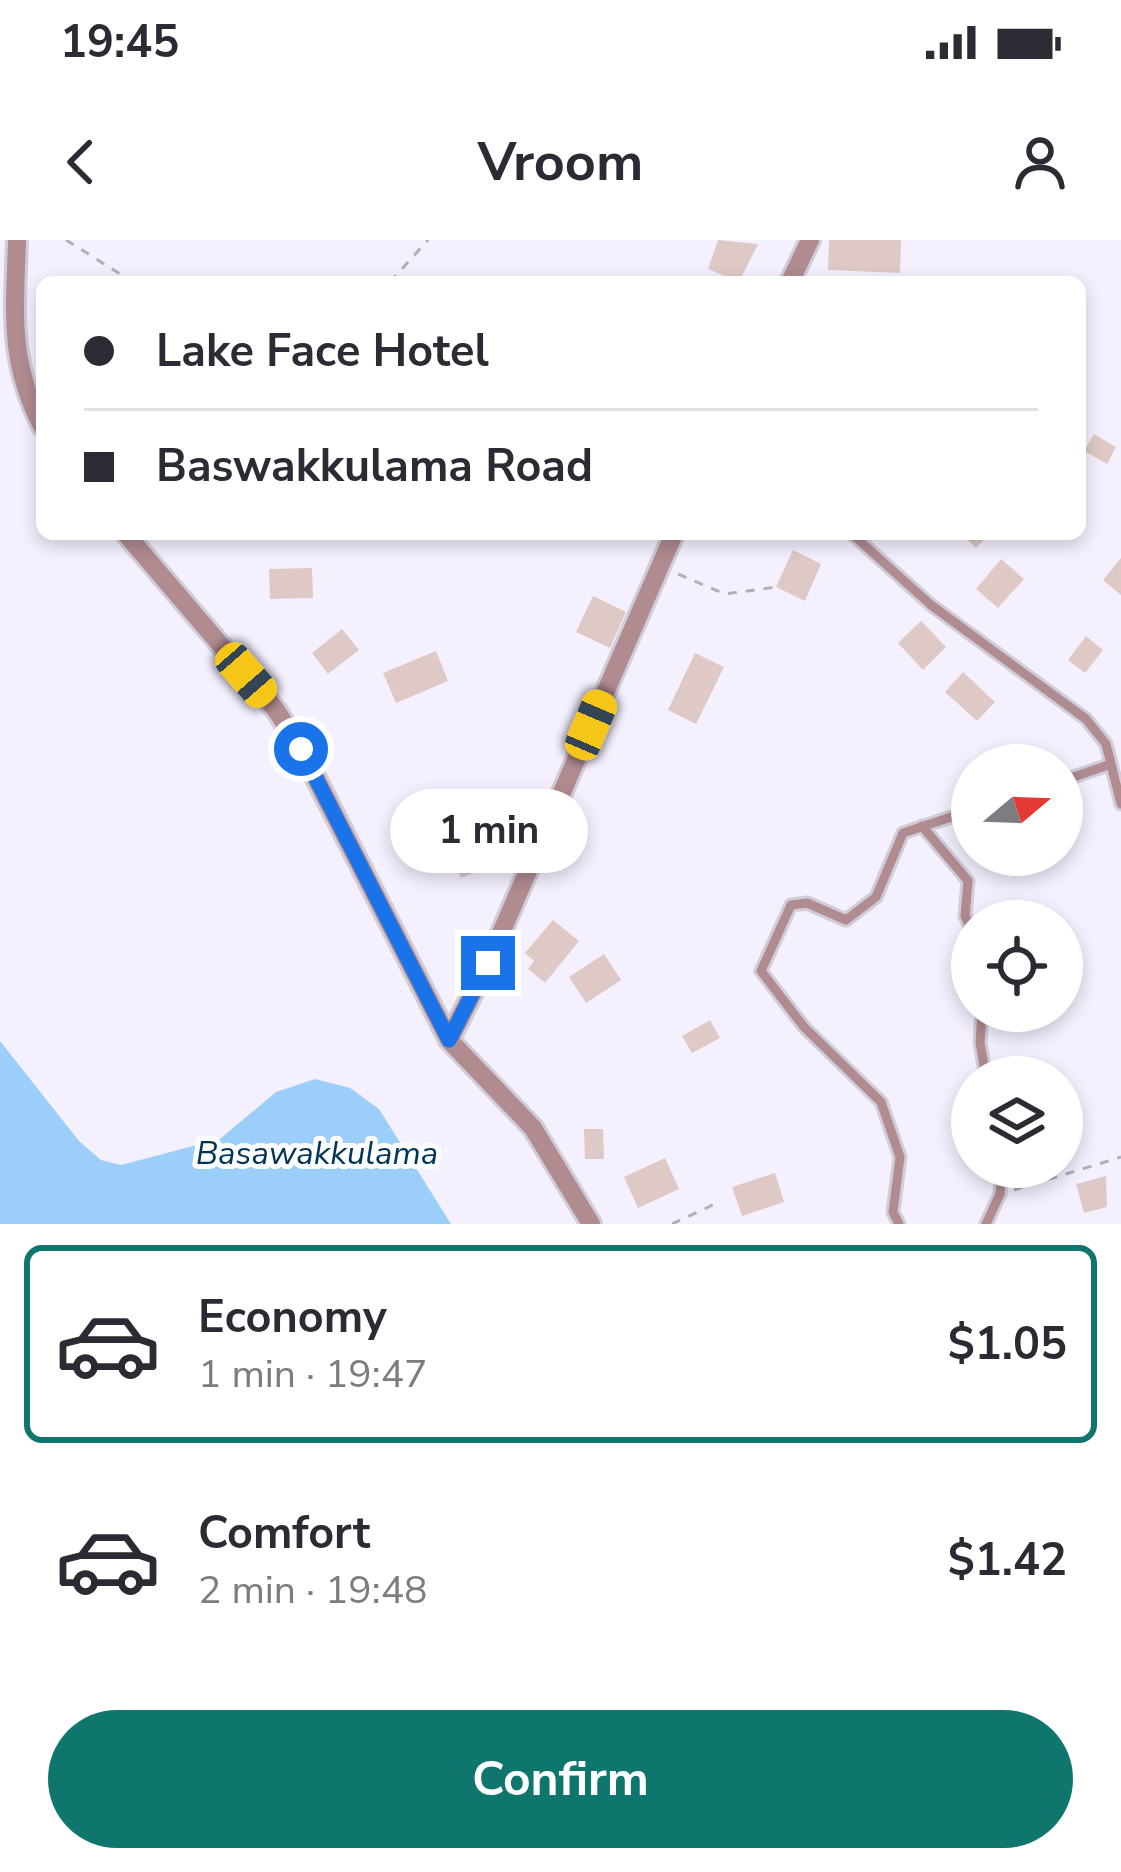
<!DOCTYPE html>
<html lang="en">
<head>
<meta charset="utf-8">
<style>
  :root { --surface:#fff; --page:#f7f7f7; --text:#2b2b33; --muted:#7c7c81; --line:#e1e1e2; --accent:#0f766e }
  body { margin:0; font-family:"Nunito Sans",sans-serif; background:var(--page); color:var(--text); height:100vh; display:flex; flex-direction:column; font-size:45px; white-space:nowrap }
  * { box-sizing:border-box; margin:0 }
  p { font-size:39px; color:var(--muted) }
  .icon { flex:none; width:66px; height:66px; fill:none; stroke:currentColor; stroke-width:2; stroke-linecap:round; stroke-linejoin:round }
  .map { position:relative; height:984px; overflow:hidden }
  .side { display:flex; flex-direction:column; background:var(--surface); flex:1 }
  .side>* { flex:none }
  .guide { position:absolute; left:36px; top:36px; width:1050px; height:264px; border-radius:18px; box-shadow:0 6px 18px #0003; display:grid; align-content:center; height:264px; padding:0 48px; background:var(--surface) }
  .needle { width:78px; rotate:71deg }
  .controls { position:absolute; left:951px; top:504px; display:grid; gap:24px }
  .controls a { display:grid; place-items:center; width:132px; height:132px; border-radius:50%; background:var(--surface); box-shadow:0 6px 18px #0003; font-size:60px }
  .end { position:absolute; width:54px; height:54px; margin:-27px; border:15px solid #1a73e8; background:#fff; box-shadow:0 0 0 6px #fff }
  .from { border-radius:50% }
  .bubble { position:absolute; height:84px; border-radius:42px; background:var(--surface); box-shadow:0 6px 18px #0003; font-size:39px; font-weight:700; line-height:84px; text-align:center }
  .car { position:absolute; width:36px; height:72px; margin:-36px -18px; border-radius:15px; box-shadow:0 0 9px 3px #0007; background:linear-gradient(#f5c518 24%,#345 0 40%,#f5c518 0 76%,#345 0 86%,#f5c518 0) }
  .guide b { display:flex; align-items:center; gap:42px; height:114px; font-size:45px }
  .guide b+b { border-top:3px solid var(--line) }
  .guide i { width:30px; height:30px; background:var(--text) }
  ul { padding:21px 0 0; list-style:none }
  li { display:flex; align-items:center; gap:36px; height:198px; margin:0 24px 18px; padding:0 24px; border:6px solid transparent; border-radius:18px }
  li div { flex:1 }
  li b { display:block; font-size:45px }
  li em { font-style:normal; font-weight:700 }
  li.active { border-color:var(--accent) }
  li>.icon { width:108px; height:108px; stroke-width:1.5 }
  .cta { display:flex; gap:24px; margin-top:auto; padding:24px 48px }
  .cta a { flex:1; height:138px; border-radius:72px; background:var(--accent); color:#fff; font-size:48px; font-weight:700; line-height:138px; text-align:center }
  .status { display:flex; justify-content:space-between; align-items:center; height:84px; padding:0 60px; background:var(--surface); direction:ltr }
  .status svg { height:33px; fill:currentColor }
  header { display:flex; justify-content:space-between; align-items:center; height:156px; padding:0 48px; background:var(--surface); font-size:54px; font-weight:700 }
  .map>svg:first-child { display:block }
  .water { fill:#9bcef9 }
  .building { fill:#dec9c7 }
  .lines { fill:none; stroke-linecap:round; stroke-linejoin:round }
  .lane-casing { stroke:#d1ccd9; stroke-width:15 }
  .street-casing { stroke:#d1ccd9; stroke-width:24 }
  .path { stroke:#b2aeba; stroke-width:3; stroke-dasharray:9 9; stroke-linecap:butt }
  .lane { stroke:#b08b90; stroke-width:9 }
  .street { stroke:#b08b90; stroke-width:18 }
  .route { stroke:#1a73e8; stroke-width:15 }
  .labels { text-anchor:middle; dominant-baseline:central; stroke-width:10; stroke-linejoin:round; paint-order:stroke }
  .water-label { font-size:33px; font-style:italic; fill:#003557; stroke:#fff }
</style>
</head>
<body>
<div class="status"><b>19:45</b><svg viewBox="0 0 49 12"><path d="M0 12V9h3v3zM5 12V6h3v6zM10 12V3h3v9zM15 12V0h3v12zM26 1h20v11H26zM47 4h2v5h-2z"/></svg></div>
<header><svg class="icon" aria-label="back" viewBox="0 0 24 24"><path d="M15 5l-7 7 7 7"/></svg>Vroom<svg class="icon" aria-label="person" viewBox="0 0 24 24"><circle cx="12" cy="8" r="4"/><path d="M4 21q1-7 8-7t8 7"/></svg></header>
<div class="map">
<svg width="1121" height="984" viewBox="0 0 1121 984">
  <rect width="100%" height="100%" fill="#f5f0fe"/>
  <path class="water" d="M0,801L79,901L101,920L121,925L220,899L276,852L315,839L350,848L379,869L451,984H0Z"/>
  <path class="building" d="M718,0L758,4L739,42L708,29Z
    M829,0H901L900,33L828,30Z
    M1094,194L1116,207L1107,224L1084,211Z
    M962,294H989L976,308Z
    M793,310L821,324L805,361L776,347Z
    M1121,318V355L1103,340Z
    M1001,319L1024,339L998,368L976,349Z
    M312,328L313,358L270,359L269,329Z
    M593,356L626,372L610,408L576,392Z
    M921,381L946,407L923,430L898,403Z
    M342,389L359,410L328,434L312,413Z
    M1086,396L1103,410L1085,433L1068,420Z
    M436,411L448,441L396,463L383,433Z
    M695,413L724,427L696,484L668,470Z
    M963,432L995,462L977,481L945,452Z
    M468,584L486,628L461,638L443,595Z
    M553,680L579,701L545,743L528,729L534,721L525,713Z
    M604,714L621,740L586,763L569,737Z
    M710,780L720,798L692,813L682,796Z
    M584,889H603L604,919H585Z
    M665,918L679,949L638,968L624,937Z
    M775,933L784,962L742,976L732,947Z
    M1106,936L1107,967L1084,973L1076,944Z"/>
  <g class="lines">
    <g class="lane-casing">
      <path id="lane" d="M852,294L931,365L1086,479L1106,504L1121,564
        M1062,541L1111,524
        M922,586L968,641L965,676L972,691
        M982,771L980,803L986,837
        M899,984L893,972L900,917L881,862L804,787L761,731L791,665L807,663L846,680L876,657L903,593L972,570
        M986,984L1000,954L1002,927"/>
    </g>
    <g class="street-casing">
      <path id="street" d="M17,0C15,71 8,120 42,186
        M790,42L810,0
        M126,294L276,470L301,509L449,800L533,888L591,984
        M449,800L488,723L674,294"/>
    </g>
    <path class="path" d="M66,0L133,42
      M390,42L428,0
      M678,334L725,354L776,347
      M1014,950L1121,917
      M672,984L717,963"/>
    <use href="#lane" class="lane"/>
    <use href="#street" class="street"/>
  </g>
  <g class="lines">
    <path class="route" d="M301,509L449,800L488,723"/>
  </g>
  <g class="labels">
    <g class="water-label">
      <text x="317" y="913">Basawakkulama</text>
    </g>
  </g>
</svg>
<div class="controls">
<a><svg class="needle" viewBox="-14 -14 28 28"><path d="M0-13l5 13h-10z" fill="#e53935"/><path d="M0 13l5-13h-10z" fill="#7c7c81"/></svg></a>
<a><svg class="icon" aria-label="locate" viewBox="0 0 24 24"><circle cx="12" cy="12" r="6"/><path d="M12 2v4M12 18v4M2 12h4M18 12h4"/></svg></a>
<a><svg class="icon" aria-label="layers" viewBox="0 0 24 24"><path d="M12 4l9 5-9 5-9-5zM3 14l9 5 9-5"/></svg></a>
</div>
<i class="end from" style="left:301px;top:509px"></i>
<i class="end" style="left:488px;top:723px"></i>
<div class="bubble" style="left:390px;top:549px;width:198px">1 min</div>
<i class="car" style="left:246px;top:435px;rotate:139deg"></i>
<i class="car" style="left:591px;top:485px;rotate:23deg"></i>
<div class="guide">
<b><i class="from"></i>Lake Face Hotel</b>
<b><i></i>Baswakkulama Road</b>
</div>
</div>
<section class="side">
<ul>
<li class="active"><svg class="icon" aria-label="car" viewBox="0 0 24 24"><path d="M5 17H2v-5l4-1 3-4h7l3 4 3 1v5h-3M9 17h6M6 11h13"/><circle cx="7" cy="17" r="2"/><circle cx="17" cy="17" r="2"/></svg><div><b>Economy</b><p>1 min · 19:47</p></div><em>$1.05</em></li>
<li><svg class="icon" aria-label="car" viewBox="0 0 24 24"><path d="M5 17H2v-5l4-1 3-4h7l3 4 3 1v5h-3M9 17h6M6 11h13"/><circle cx="7" cy="17" r="2"/><circle cx="17" cy="17" r="2"/></svg><div><b>Comfort</b><p>2 min · 19:48</p></div><em>$1.42</em></li>
</ul>
<div class="cta"><a>Confirm</a></div>
</section>
</body>
</html>
